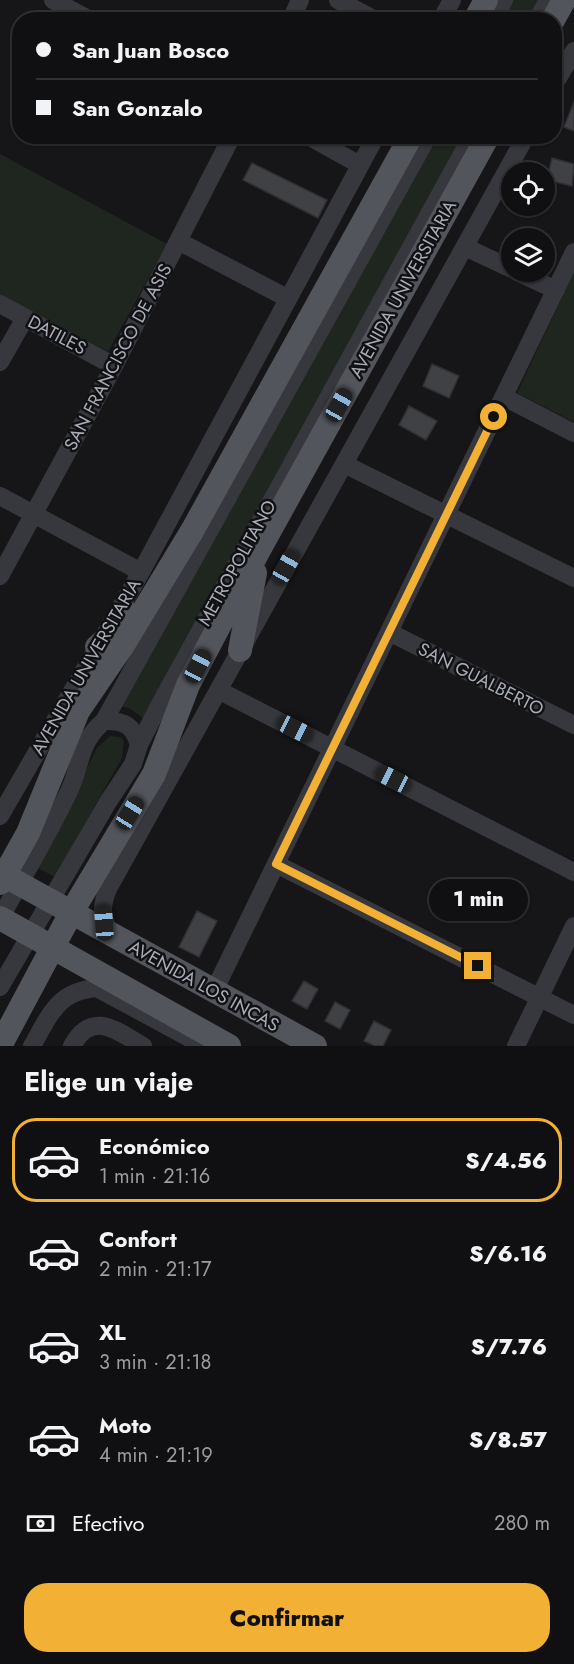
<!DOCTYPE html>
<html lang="es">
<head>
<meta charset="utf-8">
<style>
  :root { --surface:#101012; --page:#19191b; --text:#f1f3f6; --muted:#9c9d9f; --line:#303032; --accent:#f2b134 }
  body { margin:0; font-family:Jost,sans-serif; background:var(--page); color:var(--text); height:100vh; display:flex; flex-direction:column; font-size:22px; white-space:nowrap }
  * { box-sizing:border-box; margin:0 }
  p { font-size:20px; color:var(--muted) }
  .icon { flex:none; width:33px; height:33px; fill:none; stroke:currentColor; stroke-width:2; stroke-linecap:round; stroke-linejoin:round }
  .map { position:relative; height:1046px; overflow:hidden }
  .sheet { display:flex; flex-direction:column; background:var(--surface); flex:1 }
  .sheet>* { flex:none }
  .hud { position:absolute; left:12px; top:12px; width:550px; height:132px; border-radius:24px; box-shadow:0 2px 4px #0004,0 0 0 2px var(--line); display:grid; align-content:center; height:132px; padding:0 24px; background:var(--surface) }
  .fabs { position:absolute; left:501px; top:162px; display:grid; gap:12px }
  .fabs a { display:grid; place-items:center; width:54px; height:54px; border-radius:50%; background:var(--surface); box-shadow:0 2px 4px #0004,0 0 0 2px var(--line); font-size:30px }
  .end { position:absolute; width:27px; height:27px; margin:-14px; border:8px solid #f2b134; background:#111; box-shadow:0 0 0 3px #111 }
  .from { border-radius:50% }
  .bubble { position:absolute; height:42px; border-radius:21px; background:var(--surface); box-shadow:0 2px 4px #0004,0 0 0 2px var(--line); font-size:20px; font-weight:800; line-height:42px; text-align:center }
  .car { position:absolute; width:18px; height:36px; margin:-18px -9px; border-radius:8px; box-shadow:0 0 4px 2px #0007; background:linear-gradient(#222 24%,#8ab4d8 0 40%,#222 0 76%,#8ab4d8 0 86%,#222 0) }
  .hud b { display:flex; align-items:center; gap:21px; height:57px; font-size:22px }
  .hud b+b { border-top:2px solid var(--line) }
  .hud i { width:15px; height:15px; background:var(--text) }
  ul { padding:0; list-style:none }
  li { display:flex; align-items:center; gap:18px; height:84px; margin:0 12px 9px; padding:0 12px; border:3px solid transparent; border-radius:24px }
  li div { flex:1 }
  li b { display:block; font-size:22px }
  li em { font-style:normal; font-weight:800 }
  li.selected { border-color:var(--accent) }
  li>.icon { width:54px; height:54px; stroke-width:1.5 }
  h2 { padding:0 24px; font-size:27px; line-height:72px }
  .pay { display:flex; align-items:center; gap:15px; height:66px; padding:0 24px; font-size:22px }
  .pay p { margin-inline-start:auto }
  .primary-button { display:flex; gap:12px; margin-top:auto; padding:12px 24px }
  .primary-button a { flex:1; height:69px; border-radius:24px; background:var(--accent); color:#111; font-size:24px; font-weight:800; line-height:69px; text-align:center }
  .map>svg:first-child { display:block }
  .green { fill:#1e261f }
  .building { fill:#404145; stroke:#303034; stroke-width:1.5 }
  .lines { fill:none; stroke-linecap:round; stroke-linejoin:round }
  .minor { stroke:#37383d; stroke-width:18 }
  .major { stroke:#53555c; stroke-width:24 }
  .route { stroke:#f2b134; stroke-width:8 }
  .labels { text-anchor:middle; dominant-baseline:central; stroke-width:5; stroke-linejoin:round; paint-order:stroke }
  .street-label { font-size:18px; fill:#a8adb8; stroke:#111113 }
</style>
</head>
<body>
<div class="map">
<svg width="574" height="1046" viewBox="0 0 574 1046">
  <rect width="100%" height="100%" fill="#161618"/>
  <path class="green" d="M512,0H541L530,19L501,20Z
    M436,137H466L144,719L129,708L120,706Z
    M0,154L167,244L108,352L0,295Z
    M574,272V422L517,393Z
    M110,736L121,737L124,741L122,758L55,877L36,867L97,748Z"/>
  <path class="building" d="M574,102V131L564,127Z
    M552,158L574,164L572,186L547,180Z
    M252,163L327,200L318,218L243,180Z
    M432,364L459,376L449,398L423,386Z
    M409,406L437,421L426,440L399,425Z
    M197,911L217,921L199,957L179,947Z
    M304,981L318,989L307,1009L292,1001Z
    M335,1002L350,1010L340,1029L325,1021Z
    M374,1021L391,1030L383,1046H375L364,1041Z"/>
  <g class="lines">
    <path class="minor" d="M53,0L90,20
      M338,0L375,20
      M291,20L300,0
      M441,20L452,0
      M493,20L504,0
      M537,20L548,0
      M555,83L574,51
      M308,136L360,165
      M180,242L287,298
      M465,247L512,269
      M517,272L556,290
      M0,304L114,366
      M0,362L25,318
      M504,397L574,433
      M344,464L574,578
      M0,496L141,572
      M0,576L114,366L232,136
      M389,632L574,725
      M220,691L574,872
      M104,721C124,720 134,726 139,745
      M0,816L141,572L376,136
      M276,864L574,1015
      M0,919C23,876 49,834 70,789C82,762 79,742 104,721L428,136
      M112,936C102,920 100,907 108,889L526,136
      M0,987L108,802L133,764L139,745L160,704L472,136
      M95,987L204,1046
      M214,991L574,252
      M32,1046C53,1009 59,989 106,987
      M72,1046C92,1009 117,1031 143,1046
      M516,1046L574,926"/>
    <path class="major" d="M475,20L486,0
      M553,20L564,0
      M97,647L113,633L127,613
      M240,650L255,573
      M0,873L315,1046
      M0,883L28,833L78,711L123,645L192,531L411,136
      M0,918L229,1046
      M0,1046L71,913L154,774L188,685L259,550L488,136"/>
  </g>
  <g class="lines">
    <path class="route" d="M478,966L276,864L494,417"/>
  </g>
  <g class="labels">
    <g class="street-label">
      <text transform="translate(403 289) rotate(-61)">AVENIDA UNIVERSITARIA</text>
      <text transform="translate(57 335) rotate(28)">DATILES</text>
      <text transform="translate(118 357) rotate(-62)">SAN FRANCISCO DE ASIS</text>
      <text transform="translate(237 563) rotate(-61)">METROPOLITANO</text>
      <text transform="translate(86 667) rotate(-60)">AVENIDA UNIVERSITARIA</text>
      <text transform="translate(481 679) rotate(27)">SAN GUALBERTO</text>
      <text transform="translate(204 986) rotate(29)">AVENIDA LOS INCAS</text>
    </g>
  </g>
</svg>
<div class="fabs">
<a><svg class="icon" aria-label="locate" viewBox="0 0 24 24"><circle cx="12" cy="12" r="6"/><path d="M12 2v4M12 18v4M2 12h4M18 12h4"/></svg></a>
<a><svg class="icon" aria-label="layers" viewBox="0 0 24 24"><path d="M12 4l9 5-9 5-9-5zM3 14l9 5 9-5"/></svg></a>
</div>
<i class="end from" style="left:494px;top:417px"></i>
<i class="end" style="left:478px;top:966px"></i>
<div class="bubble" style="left:429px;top:879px;width:99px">1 min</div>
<i class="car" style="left:339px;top:405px;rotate:29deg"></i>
<i class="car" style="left:286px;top:567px;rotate:29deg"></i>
<i class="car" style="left:198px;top:666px;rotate:28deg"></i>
<i class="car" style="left:295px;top:729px;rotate:117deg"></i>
<i class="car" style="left:393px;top:779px;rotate:297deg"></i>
<i class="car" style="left:130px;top:813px;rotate:32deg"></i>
<i class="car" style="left:104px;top:923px;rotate:356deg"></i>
<div class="hud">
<b><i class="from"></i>San Juan Bosco</b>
<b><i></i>San Gonzalo</b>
</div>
</div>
<section class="sheet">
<h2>Elige un viaje</h2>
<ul>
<li class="selected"><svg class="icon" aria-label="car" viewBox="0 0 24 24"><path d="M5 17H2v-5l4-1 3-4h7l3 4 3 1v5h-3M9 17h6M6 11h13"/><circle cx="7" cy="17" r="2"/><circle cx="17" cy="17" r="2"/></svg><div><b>Económico</b><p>1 min · 21:16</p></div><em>S/4.56</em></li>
<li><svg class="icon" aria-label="car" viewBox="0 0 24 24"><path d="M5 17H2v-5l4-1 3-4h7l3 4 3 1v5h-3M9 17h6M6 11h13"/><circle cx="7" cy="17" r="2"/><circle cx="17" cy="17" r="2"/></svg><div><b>Confort</b><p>2 min · 21:17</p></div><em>S/6.16</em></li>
<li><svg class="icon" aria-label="car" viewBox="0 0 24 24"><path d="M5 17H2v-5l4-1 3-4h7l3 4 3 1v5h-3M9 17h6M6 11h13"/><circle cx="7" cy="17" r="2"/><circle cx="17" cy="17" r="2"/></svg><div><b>XL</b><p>3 min · 21:18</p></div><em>S/7.76</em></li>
<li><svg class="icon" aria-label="car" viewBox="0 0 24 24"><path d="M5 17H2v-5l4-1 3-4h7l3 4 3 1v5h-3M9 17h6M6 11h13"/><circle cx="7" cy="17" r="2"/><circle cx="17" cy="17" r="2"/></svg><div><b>Moto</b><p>4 min · 21:19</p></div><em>S/8.57</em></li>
</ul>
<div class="pay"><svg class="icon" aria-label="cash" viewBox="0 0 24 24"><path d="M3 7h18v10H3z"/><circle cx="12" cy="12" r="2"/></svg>Efectivo<p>280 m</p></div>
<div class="primary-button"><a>Confirmar</a></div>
</section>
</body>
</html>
